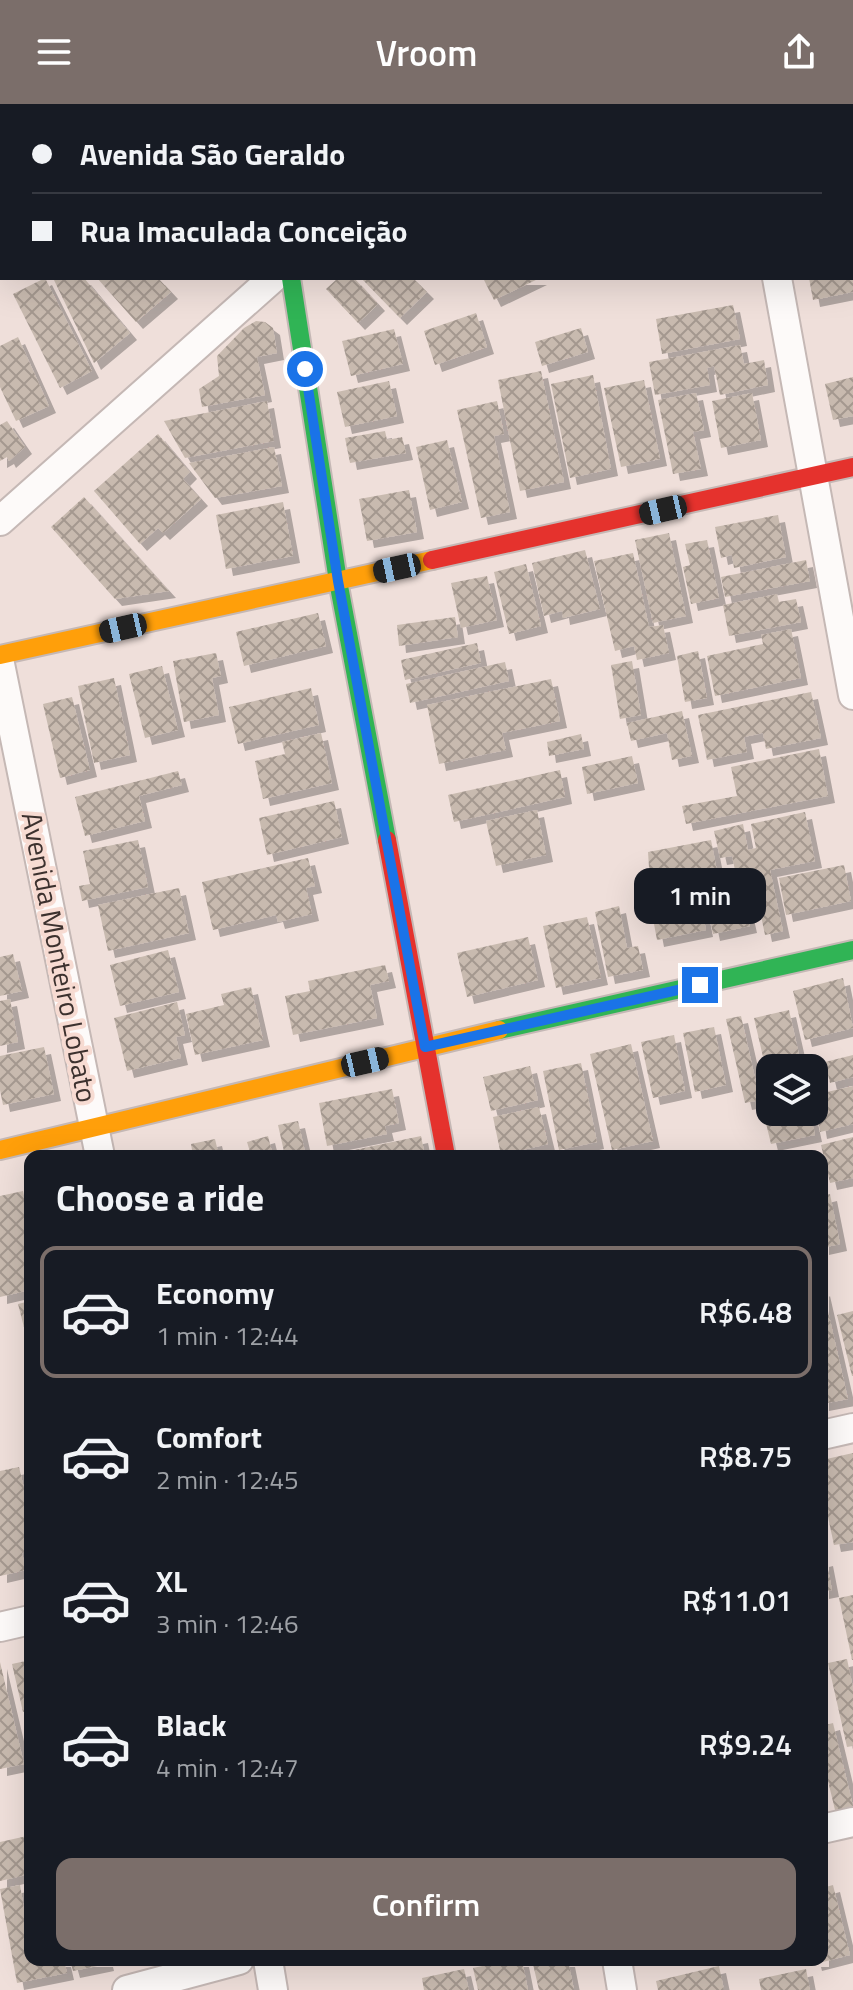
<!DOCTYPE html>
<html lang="en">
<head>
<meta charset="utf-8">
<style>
  :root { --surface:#171b24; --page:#242831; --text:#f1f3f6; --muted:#9ea1a6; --line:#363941; --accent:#7b6e6a }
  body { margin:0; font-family:"Titillium Web",sans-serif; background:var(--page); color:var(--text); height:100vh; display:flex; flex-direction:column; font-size:30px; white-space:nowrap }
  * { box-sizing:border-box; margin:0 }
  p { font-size:26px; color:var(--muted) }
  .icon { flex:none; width:44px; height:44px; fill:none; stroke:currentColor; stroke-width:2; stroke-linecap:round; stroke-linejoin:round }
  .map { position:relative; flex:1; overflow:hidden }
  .details { position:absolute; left:24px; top:1046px; width:804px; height:816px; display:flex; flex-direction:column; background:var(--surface); border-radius:16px; box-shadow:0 8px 32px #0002 }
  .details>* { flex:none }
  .hud { position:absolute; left:0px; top:0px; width:854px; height:176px; box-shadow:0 8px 32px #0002; display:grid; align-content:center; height:176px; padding:0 32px; background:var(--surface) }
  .controls { position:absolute; left:756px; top:950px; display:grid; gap:16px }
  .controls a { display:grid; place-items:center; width:72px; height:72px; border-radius:16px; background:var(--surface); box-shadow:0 8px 32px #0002; font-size:40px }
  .end { position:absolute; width:36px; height:36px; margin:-18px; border:10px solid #1a73e8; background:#fff; box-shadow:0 0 0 4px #fff }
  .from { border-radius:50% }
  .bubble { position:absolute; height:56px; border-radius:16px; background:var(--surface); box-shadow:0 8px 32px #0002; font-size:26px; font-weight:600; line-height:56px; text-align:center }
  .car { position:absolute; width:24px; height:48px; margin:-24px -12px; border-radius:10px; box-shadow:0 0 6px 2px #0007; background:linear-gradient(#222 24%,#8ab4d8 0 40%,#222 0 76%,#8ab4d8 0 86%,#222 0) }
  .hud b { display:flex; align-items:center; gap:28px; height:76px; font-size:30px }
  .hud b+b { border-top:2px solid var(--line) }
  .hud i { width:20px; height:20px; background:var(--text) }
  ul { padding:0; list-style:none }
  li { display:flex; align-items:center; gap:24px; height:132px; margin:0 16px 12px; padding:0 16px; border:4px solid transparent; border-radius:16px }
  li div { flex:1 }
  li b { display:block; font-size:30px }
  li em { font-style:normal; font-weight:600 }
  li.current { border-color:var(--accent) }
  li>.icon { width:72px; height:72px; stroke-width:1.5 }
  h2 { padding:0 32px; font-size:36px; line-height:96px }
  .action { display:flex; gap:16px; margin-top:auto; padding:16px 32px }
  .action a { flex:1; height:92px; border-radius:16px; background:var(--accent); color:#fff; font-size:32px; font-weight:600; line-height:92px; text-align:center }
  header { display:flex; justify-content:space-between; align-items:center; height:104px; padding:0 32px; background:var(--accent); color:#fff; font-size:36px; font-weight:600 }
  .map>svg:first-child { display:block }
  .building { fill:url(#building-cross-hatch); filter:url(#shadow) }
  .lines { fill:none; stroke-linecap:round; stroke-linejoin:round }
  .street-casing { stroke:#c5b8b5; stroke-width:32 }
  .fast-casing { stroke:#c5b8b5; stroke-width:22 }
  .slow-casing { stroke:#c5b8b5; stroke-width:22 }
  .jam-casing { stroke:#c5b8b5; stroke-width:22 }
  .street { stroke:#fdfaf9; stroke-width:28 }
  .fast { stroke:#30b455; stroke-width:18 }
  .slow { stroke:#ff9f0a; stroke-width:18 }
  .jam { stroke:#e5322d; stroke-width:18 }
  .route { stroke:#1a73e8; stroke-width:10 }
  .labels { text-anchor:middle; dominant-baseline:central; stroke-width:8; stroke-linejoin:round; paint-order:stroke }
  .street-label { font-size:28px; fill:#3c312e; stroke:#f7dbd2 }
</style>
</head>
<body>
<header><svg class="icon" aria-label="menu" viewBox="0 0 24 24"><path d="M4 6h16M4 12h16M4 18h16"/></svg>Vroom<svg class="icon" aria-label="share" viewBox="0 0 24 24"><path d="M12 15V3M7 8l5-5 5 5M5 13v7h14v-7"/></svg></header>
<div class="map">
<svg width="853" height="1886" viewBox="0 0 853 1886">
  <defs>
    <pattern id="building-cross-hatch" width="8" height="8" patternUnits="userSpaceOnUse" patternTransform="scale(2)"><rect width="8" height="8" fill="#c8baaf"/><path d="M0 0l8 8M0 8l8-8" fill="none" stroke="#a4988f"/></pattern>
    <filter id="shadow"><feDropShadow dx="7" dy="7" stdDeviation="0" flood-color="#0004"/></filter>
  </defs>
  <rect width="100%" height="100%" fill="#efdfda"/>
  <path class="building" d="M45,174L92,267L60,284L13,190Z
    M53,174H84L130,229L94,259Z
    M97,174H158L171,188L136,218Z
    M338,174H354L378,200L358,219L326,185Z
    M361,174H413L427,188L400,214Z
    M483,174H540L494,196Z
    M809,174H853V188L813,196Z
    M733,201L740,235L662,250L656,215Z
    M476,209L487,243L435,261L424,227Z
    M256,217L265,218L273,224L277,249L257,253L265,291L202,303L199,285L219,272L217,252L244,224Z
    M581,224L588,248L542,262L535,238Z
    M394,225L403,260L351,272L342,237Z
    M18,233L49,302L16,317L0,283V242Z
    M740,241L744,260L764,256L768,281L720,291L714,262L707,264L710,281L655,291L649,258Z
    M541,267L564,378L520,387L498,276Z
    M593,271L611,365L570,374L551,280Z
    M853,273V312L833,316L825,280Z
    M644,276L660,355L621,363L604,284Z
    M389,277L397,312L345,323L337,288Z
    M696,289L704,326L693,328L701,365L673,370L658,296Z
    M752,289L761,336L721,344L712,297Z
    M267,297L274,337L185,354L164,317Z
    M497,297L504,330L494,332L510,408L481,414L457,306Z
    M7,317L25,343L9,357L7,353L0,357V321Z
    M385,327L387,336L402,333L406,349L350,359L345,334Z
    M158,330L190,368L183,375L201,395L163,429L158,424L140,440L94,387Z
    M447,336L462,398L430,406L416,343Z
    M274,343L282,382L215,394L189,359Z
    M409,386L417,428L367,437L359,395Z
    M84,393L169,487L115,495L51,423Z
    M283,398L293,452L226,465L216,411Z
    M778,411L786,453L734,464L732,451L721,454L715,423Z
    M669,429L686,512L653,519L635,436Z
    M707,436L719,494L691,500L683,463L690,461L685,440Z
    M585,446L600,505L563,514L562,507L544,512L532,459Z
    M633,449L649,523L663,521L669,549L637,556L634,542L615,547L594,457Z
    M806,456L810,477L725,493L721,473Z
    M526,460L541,522L509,530L494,468Z
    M487,472L497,516L461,524L451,479Z
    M777,490L779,498L796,495L801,518L729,532L723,501Z
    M318,509L326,542L244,562L236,528Z
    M455,513L458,533L399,542L397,521Z
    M791,525L801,574L715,592L707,552L763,540L761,531Z
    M477,539L481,559L405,576L401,556Z
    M698,547L707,594L685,598L677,552Z
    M216,549L221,572L212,574L219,611L184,618L173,557Z
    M632,557L641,611L620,615L611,561Z
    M505,558L509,577L410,599L406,580Z
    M162,562L178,626L145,634L129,570Z
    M114,574L130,651L94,659L78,582Z
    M551,575L560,617L502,629L506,646L439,660L427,601Z
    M311,584L319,621L238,640L229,603Z
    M811,588L821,634L766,645L763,629L744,633L747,648L707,656L698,611Z
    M72,593L90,666L60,674L43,600Z
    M682,607L692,652L672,656L667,629L631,637L627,619Z
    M321,629L332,679L263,695L255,657L285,650L282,638Z
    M581,630L584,645L549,652L547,638Z
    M819,645L828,692L686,720L682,702L737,692L731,663Z
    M632,652L638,679L587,690L582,663Z
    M560,666L565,693L454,718L448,691Z
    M178,667L182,681L139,692L145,717L85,732L75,693Z
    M334,697L342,733L267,751L259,714Z
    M537,706L546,751L496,762L486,717Z
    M805,708L815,757L770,766L783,827L765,831L752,768L736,771L732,752L720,754L714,727L743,720L748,746L756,744L751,720Z
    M138,736L148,783L82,797L79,782L90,780L83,747Z
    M711,736L718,772L673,782V791L651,794L648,748Z
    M308,754L315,782L306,784L312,810L278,818L276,811L213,826L202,778Z
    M844,761L851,797L786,811L779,774Z
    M740,777L750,822L713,830L704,785Z
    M179,784L189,829L108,847L98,801Z
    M700,795L706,826L657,836L651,804Z
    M619,802L627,844L638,842L643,866L608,873L595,808Z
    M587,813L601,874L556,884L543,822Z
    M528,833L538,876L467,893L457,849Z
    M168,846L179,888L120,902L110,861Z
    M13,850L22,887L0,892V853Z
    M385,861L389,877L370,881L377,914L293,931L285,892L310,887L308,877Z
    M843,874L853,924L805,936L793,887Z
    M251,883L263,936L195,951L186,910L224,901L221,890Z
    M10,895L18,938L0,942V897Z
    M177,898L185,931L176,933L181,954L127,967L114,914Z
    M789,906L802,964H770L769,979L754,914Z
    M741,912L760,996L745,999L726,915Z
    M714,923L726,981L695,988L683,929Z
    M674,931L685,987L653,994L641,938Z
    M631,940L653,1037L612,1046L590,950Z
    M44,943L54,990L3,1001L0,986V952Z
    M853,951V973L830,979L825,958Z
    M581,959L597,1038L559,1046L543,967Z
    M530,962L538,996L491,1007L483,973Z
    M853,982V1020L820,1028L814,991Z
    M392,985L399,1019L385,1022L387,1030L327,1042L319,999Z
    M539,1003L548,1040L501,1051L493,1013Z
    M779,1008H810L815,1031L771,1040L764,1011Z
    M298,1017L306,1052H285L278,1021Z
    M268,1032L273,1052H240L250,1048L247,1038Z
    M421,1032L425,1052H355L354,1046Z
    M853,1033V1074L830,1079L821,1041Z
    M215,1035L219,1052H193L191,1040Z
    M23,1087L30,1119V1186L0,1193V1092Z
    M830,1090L840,1140L822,1144V1092Z
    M823,1185L848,1295L822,1300V1186Z
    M30,1197V1243H29L18,1200Z
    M853,1207V1272H852L837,1211Z
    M853,1349V1438L834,1441L822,1385V1356Z
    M19,1363L30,1410V1447L22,1449L26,1466L0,1472V1367Z
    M826,1455L832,1486L822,1488V1456Z
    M853,1491V1556H852L839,1494Z
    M847,1555L853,1584V1642L847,1643L828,1559Z
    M30,1556V1606L23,1608L12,1560Z
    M0,1558L24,1660L0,1665Z
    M833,1619L853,1702L835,1706L822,1652V1622Z
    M27,1732L30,1746V1770L0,1777V1738Z
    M20,1781L24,1805L30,1804V1856H64L67,1869L17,1879L0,1785Z
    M833,1781L850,1851L815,1860L814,1856H822V1784Z
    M70,1856H106L107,1860L73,1867Z
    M510,1856H522L528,1886H478L473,1864Z
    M532,1856H568L574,1886H539Z
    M719,1862L724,1886H658L656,1877Z
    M464,1865L469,1886H424L422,1874Z
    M806,1865L810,1886H761L759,1875Z"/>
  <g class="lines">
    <g class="street-casing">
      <path id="street" d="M201,0L202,2
        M747,0V2
        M39,2L43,0
        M457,2L459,0
        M0,24L2,23
        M777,174L853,591
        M0,417L273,174
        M0,560L100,1052
        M822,1331L853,1324
        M0,1523L30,1516
        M822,1725L853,1718
        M268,1856L273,1886
        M617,1856L622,1886
        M127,1886L239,1856"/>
    </g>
    <g class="fast-casing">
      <path id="fast" d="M291,174L338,477L387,736
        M499,926L853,846"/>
    </g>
    <g class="slow-casing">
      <path id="slow" d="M0,551L432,456
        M0,1046L499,926"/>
    </g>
    <g class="jam-casing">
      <path id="jam" d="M432,456L853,363
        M387,736L446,1052"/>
    </g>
    <use href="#street" class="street"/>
    <use href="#fast" class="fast"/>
    <use href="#slow" class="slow"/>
    <use href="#jam" class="jam"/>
  </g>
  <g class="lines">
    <path class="route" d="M305,265L338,477L425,943L700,881"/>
  </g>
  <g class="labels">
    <g class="street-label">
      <text transform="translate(60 853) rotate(79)">Avenida Monteiro Lobato</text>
    </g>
  </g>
</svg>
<div class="controls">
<a><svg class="icon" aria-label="layers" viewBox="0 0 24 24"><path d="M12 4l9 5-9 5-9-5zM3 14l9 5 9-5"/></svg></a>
</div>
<i class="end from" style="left:305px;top:265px"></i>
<i class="end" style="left:700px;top:881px"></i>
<div class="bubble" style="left:634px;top:764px;width:132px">1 min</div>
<i class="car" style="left:663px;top:406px;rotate:257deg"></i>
<i class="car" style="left:397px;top:464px;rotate:258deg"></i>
<i class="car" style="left:123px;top:524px;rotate:257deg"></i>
<i class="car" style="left:365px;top:958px;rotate:77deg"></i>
<div class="hud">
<b><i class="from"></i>Avenida São Geraldo</b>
<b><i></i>Rua Imaculada Conceição</b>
</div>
<section class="details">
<h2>Choose a ride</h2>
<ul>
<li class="current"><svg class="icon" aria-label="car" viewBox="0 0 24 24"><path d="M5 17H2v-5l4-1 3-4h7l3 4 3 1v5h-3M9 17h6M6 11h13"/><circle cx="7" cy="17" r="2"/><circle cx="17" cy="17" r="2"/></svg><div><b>Economy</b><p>1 min · 12:44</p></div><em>R$6.48</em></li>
<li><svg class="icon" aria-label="car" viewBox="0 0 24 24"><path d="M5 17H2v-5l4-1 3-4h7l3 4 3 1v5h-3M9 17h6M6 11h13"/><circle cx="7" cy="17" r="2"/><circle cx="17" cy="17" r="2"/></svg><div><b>Comfort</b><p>2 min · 12:45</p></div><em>R$8.75</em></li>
<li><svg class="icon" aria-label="car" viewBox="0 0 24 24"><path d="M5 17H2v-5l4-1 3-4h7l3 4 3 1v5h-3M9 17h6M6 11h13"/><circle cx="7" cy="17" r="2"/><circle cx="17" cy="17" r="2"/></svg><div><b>XL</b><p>3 min · 12:46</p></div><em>R$11.01</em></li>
<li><svg class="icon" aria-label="car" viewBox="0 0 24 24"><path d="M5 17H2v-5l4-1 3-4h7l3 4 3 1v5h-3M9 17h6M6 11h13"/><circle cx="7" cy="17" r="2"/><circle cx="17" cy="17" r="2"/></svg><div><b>Black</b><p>4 min · 12:47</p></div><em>R$9.24</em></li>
</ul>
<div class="action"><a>Confirm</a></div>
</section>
</div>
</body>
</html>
